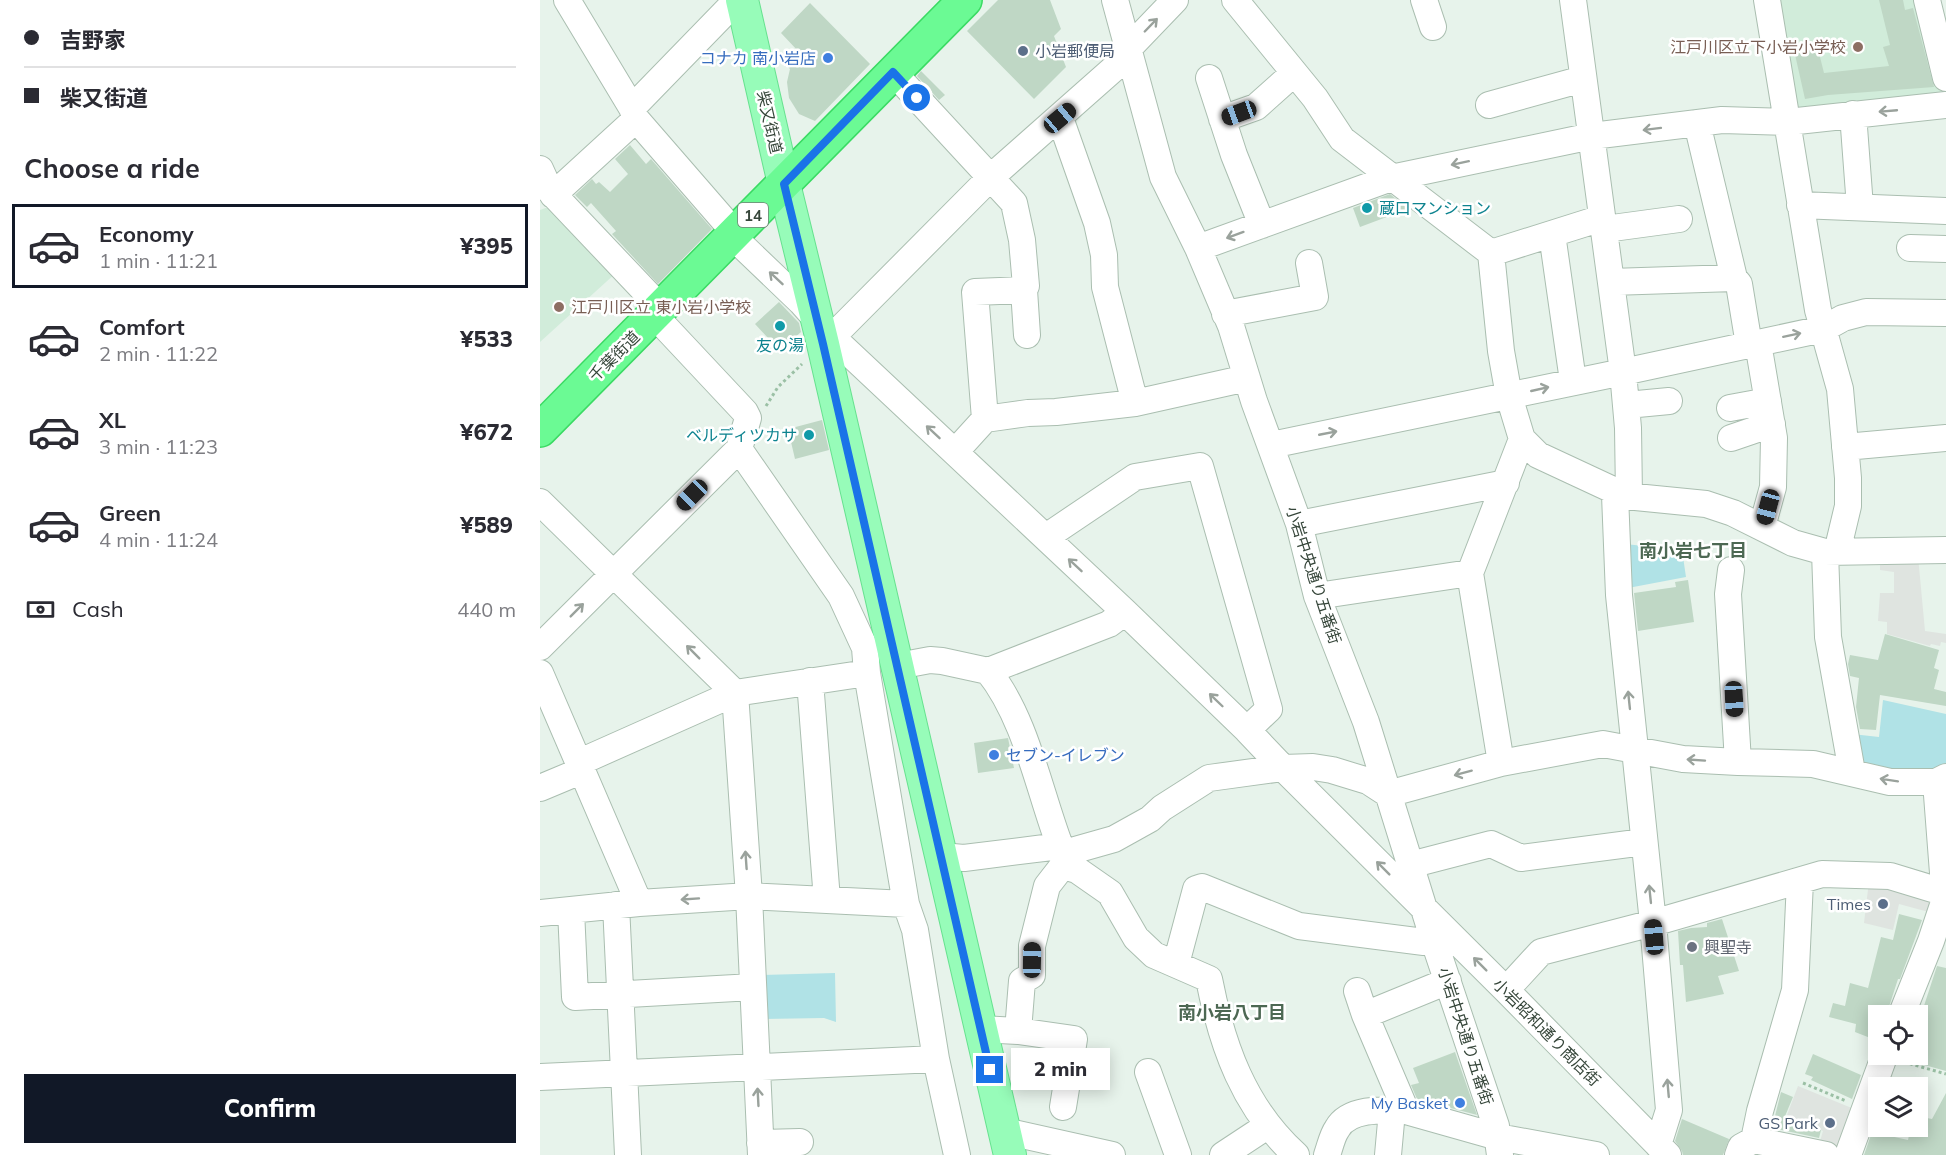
<!DOCTYPE html>
<html lang="en">
<head>
<meta charset="utf-8">
<style>
  :root { --surface:#fff; --page:#f7f7f7; --text:#2b2b33; --muted:#7c7c81; --line:#e1e1e2; --accent:#111827 }
  body { margin:0; font-family:Mulish,"Noto Sans JP",sans-serif; background:var(--page); color:var(--text); height:100vh; display:flex; flex-direction:column; font-size:22px; white-space:nowrap }
  * { box-sizing:border-box; margin:0 }
  p { font-size:20px; color:var(--muted) }
  .icon { flex:none; width:33px; height:33px; fill:none; stroke:currentColor; stroke-width:2; stroke-linecap:round; stroke-linejoin:round }
  .map { position:relative; flex:1; overflow:hidden }
  .details { display:flex; flex-direction:column; background:var(--surface); width:540px }
  .details>* { flex:none }
  .banner { display:grid; align-content:center; height:132px; padding:0 24px; background:var(--surface) }
  .fabs { position:absolute; left:1328px; top:1005px; display:grid; gap:12px }
  .fabs a { display:grid; place-items:center; width:60px; height:60px; border-radius:0px; background:var(--surface); box-shadow:0 3px 15px #0003; font-size:30px }
  .end { position:absolute; width:27px; height:27px; margin:-14px; border:8px solid #1a73e8; background:#fff; box-shadow:0 0 0 3px #fff }
  .from { border-radius:50% }
  .bubble { position:absolute; height:42px; border-radius:0px; background:var(--surface); box-shadow:0 3px 15px #0003; font-size:20px; font-weight:800; line-height:42px; text-align:center }
  .car { position:absolute; width:18px; height:36px; margin:-18px -9px; border-radius:8px; box-shadow:0 0 4px 2px #0007; background:linear-gradient(#222 24%,#8ab4d8 0 40%,#222 0 76%,#8ab4d8 0 86%,#222 0) }
  .banner b { display:flex; align-items:center; gap:21px; height:57px; font-size:22px }
  .banner b+b { border-top:2px solid var(--line) }
  .banner i { width:15px; height:15px; background:var(--text) }
  ul { padding:0; list-style:none }
  li { display:flex; align-items:center; gap:18px; height:84px; margin:0 12px 9px; padding:0 12px; border:3px solid transparent; border-radius:0px }
  li div { flex:1 }
  li b { display:block; font-size:22px }
  li em { font-style:normal; font-weight:800 }
  li.active { border-color:var(--accent) }
  li>.icon { width:54px; height:54px; stroke-width:1.5 }
  h2 { padding:0 24px; font-size:27px; line-height:72px }
  .pay { display:flex; align-items:center; gap:15px; height:66px; padding:0 24px; font-size:22px }
  .pay p { margin-inline-start:auto }
  .cta { display:flex; gap:12px; margin-top:auto; padding:12px 24px }
  .cta a { flex:1; height:69px; border-radius:0px; background:var(--accent); color:#fff; font-size:24px; font-weight:800; line-height:69px; text-align:center }
  main { display:flex; flex:1; min-height:0 }
  .map>svg:first-child { display:block }
  .education { fill:#d1ecda }
  .green { fill:#b0e2e6 }
  .parking { fill:#dfe4e0 }
  .building { fill:#bfd7c5 }
  .lines { fill:none; stroke-linecap:round; stroke-linejoin:round }
  .minor-casing { stroke:#aabeb0; stroke-width:28 }
  .major-casing { stroke:#67e18f; stroke-width:34 }
  .highway-casing { stroke:#3ada63; stroke-width:36 }
  .path { stroke:#9bc0a5; stroke-width:3; stroke-dasharray:3 3; stroke-linecap:butt }
  .minor { stroke:#fff; stroke-width:26 }
  .major { stroke:#97fcb9; stroke-width:32 }
  .highway { stroke:#6bfa94; stroke-width:33 }
  .oneway { stroke:#9aa29c }
  .route { stroke:#1a73e8; stroke-width:8 }
  .education-dot { fill:#8d6e63; stroke:#fff; stroke-width:2 }
  .service-dot { fill:#5c6f8a; stroke:#fff; stroke-width:2 }
  .shop-dot { fill:#3f7fe0; stroke:#fff; stroke-width:2 }
  .culture-dot { fill:#0f9aa8; stroke:#fff; stroke-width:2 }
  .worship-dot { fill:#6b7280; stroke:#fff; stroke-width:2 }
  .labels { text-anchor:middle; dominant-baseline:central; stroke-width:5; stroke-linejoin:round; paint-order:stroke }
  .shield { fill:#fff; stroke:#727e75; stroke-width:1.5 }
  .shield-label { font-size:15px; font-weight:bold; fill:#36463a }
  .education-label { font-size:16px; fill:#785e54; stroke:#fff; text-anchor:end }
  .service-label { font-size:16px; fill:#4e5e75; stroke:#fff; text-anchor:end }
  .shop-label { font-size:16px; fill:#366cbe; stroke:#fff; text-anchor:end }
  .street-label { font-size:16px; fill:#36463a; stroke:#fff }
  .culture-label { font-size:16px; fill:#0d838f; stroke:#fff; text-anchor:start }
  .worship-label { font-size:16px; fill:#5b616d; stroke:#fff; text-anchor:start }
  .neighbourhood-label { font-size:18px; font-weight:bold; fill:#4d6853; stroke:#fff }
</style>
</head>
<body>
<main>
<section class="details">
<div class="banner">
<b><i class="from"></i>吉野家</b>
<b><i></i>柴又街道</b>
</div>
<h2>Choose a ride</h2>
<ul>
<li class="active"><svg class="icon" aria-label="car" viewBox="0 0 24 24"><path d="M5 17H2v-5l4-1 3-4h7l3 4 3 1v5h-3M9 17h6M6 11h13"/><circle cx="7" cy="17" r="2"/><circle cx="17" cy="17" r="2"/></svg><div><b>Economy</b><p>1 min · 11:21</p></div><em>¥395</em></li>
<li><svg class="icon" aria-label="car" viewBox="0 0 24 24"><path d="M5 17H2v-5l4-1 3-4h7l3 4 3 1v5h-3M9 17h6M6 11h13"/><circle cx="7" cy="17" r="2"/><circle cx="17" cy="17" r="2"/></svg><div><b>Comfort</b><p>2 min · 11:22</p></div><em>¥533</em></li>
<li><svg class="icon" aria-label="car" viewBox="0 0 24 24"><path d="M5 17H2v-5l4-1 3-4h7l3 4 3 1v5h-3M9 17h6M6 11h13"/><circle cx="7" cy="17" r="2"/><circle cx="17" cy="17" r="2"/></svg><div><b>XL</b><p>3 min · 11:23</p></div><em>¥672</em></li>
<li><svg class="icon" aria-label="car" viewBox="0 0 24 24"><path d="M5 17H2v-5l4-1 3-4h7l3 4 3 1v5h-3M9 17h6M6 11h13"/><circle cx="7" cy="17" r="2"/><circle cx="17" cy="17" r="2"/></svg><div><b>Green</b><p>4 min · 11:24</p></div><em>¥589</em></li>
</ul>
<div class="pay"><svg class="icon" aria-label="cash" viewBox="0 0 24 24"><path d="M3 7h18v10H3z"/><circle cx="12" cy="12" r="2"/></svg>Cash<p>440 m</p></div>
<div class="cta"><a>Confirm</a></div>
</section>
<div class="map">
<svg width="1406" height="1155" viewBox="0 0 1406 1155">
  <rect width="100%" height="100%" fill="#e7f3eb"/>
  <path class="education" d="M1234,0H1382L1405,95L1256,114Z
    M11,206L77,272L0,342V210Z"/>
  <path class="green" d="M1085,544L1142,550L1146,577L1088,588Z
    M1343,700L1406,714V770L1362,773L1317,764L1312,734L1339,737Z
    M295,973L296,1022L284,1018L223,1019L222,975Z"/>
  <path class="parking" d="M1378,556L1385,631L1406,634V643L1401,642L1400,646L1391,644L1390,646L1347,634V622L1338,621L1340,593H1354V572L1340,570V558Z
    M1329,881L1364,886L1362,896L1365,886L1396,896V914L1359,904L1353,930L1324,923Z
    M1258,1086L1319,1111L1304,1148L1279,1145L1283,1131L1247,1115Z"/>
  <path class="building" d="M458,0H510L521,29L514,36L526,67L494,99L427,31Z
    M1339,0H1363L1365,10L1373,8L1394,87L1288,95L1265,99L1254,50L1277,45L1284,73L1349,66L1343,47L1350,45Z
    M270,3L330,64L275,121L259,114L249,98L247,82L250,69L246,65L258,51L241,33Z
    M381,71L405,95L399,100L377,76Z
    M90,145L106,164L111,159L172,229L118,284L72,234L76,231L51,203L47,207L35,195L52,179L56,184L59,182L70,192L88,174L75,159Z
    M850,194L868,209L820,227L813,208Z
    M239,302L259,323L261,332L240,351L215,324Z
    M282,420L289,450L255,459L248,429Z
    M1148,580L1154,622L1098,631L1094,593L1136,587L1135,582Z
    M1345,634L1399,650L1394,668L1399,670L1394,689L1406,692V706L1340,695L1336,730L1320,729L1316,707L1319,678L1310,676L1308,664L1310,655L1338,660Z
    M468,738L474,768L438,773L434,743Z
    M1359,914L1382,920L1360,979H1358L1346,1016H1338V1041L1315,1032L1316,1024L1289,1017L1293,1003L1305,1006L1310,983L1328,988L1341,937L1353,940Z
    M1182,919L1199,971L1178,976L1184,994L1146,1002L1143,965H1140L1138,931L1151,928L1167,927V923Z
    M1397,966L1406,968V1071L1377,1063V1019L1381,1015Z
    M915,1052L937,1115L877,1099L871,1085L879,1083L873,1068Z
    M1273,1054L1321,1075L1312,1099L1271,1080L1273,1077L1265,1074Z
    M1241,1092L1253,1097L1243,1121L1281,1130L1279,1138L1232,1128Z
    M1406,1093V1155H1324L1332,1132L1368,1140L1371,1126H1377V1116L1392,1119Z
    M1142,1119L1189,1139L1183,1155H1143L1142,1151L1135,1141Z"/>
  <g class="lines">
    <g class="minor-casing">
      <path id="minor" d="M27,0L92,108L96,119L195,233
        M575,0L623,177L658,248L691,326L714,401L759,524L777,596L826,722L894,941L956,1126L960,1155
        M695,0L775,98L802,139L951,253L961,351L969,396L982,439L998,455L1071,489L1075,495L1166,504L1193,513L1253,543L1285,552L1406,550
        M884,0L893,27
        M1033,0L1083,372L1088,428L1089,496
        M1227,0L1278,310L1300,389L1308,478V506L1297,552
        M1387,0L1406,78
        M588,49L635,0
        M353,72L474,203L482,240L486,286L484,290L487,335
        M669,78L694,155L722,225
        M949,105L1043,79
        M92,108L197,0
        M1313,114L1320,207
        M520,118L557,223L564,255L565,287L595,403
        M682,119L716,107L754,73
        M1157,123L1194,278
        M0,169L10,191L121,308
        M13,195L96,119
        M1260,205L1406,211
        M1065,229L1139,219
        M1012,234L1033,381
        M192,236L261,302L292,337L585,612L707,730L743,768L966,990L1128,1155
        M658,248L851,178L1052,136L1182,120L1248,122L1406,105
        M1370,248L1406,249
        M951,253L1062,218
        M1071,282L1194,278L1199,284L1209,345
        M685,314L775,297L769,263
        M114,315L205,412L208,418L199,449L301,596L325,648L327,673L366,904L375,930L396,1059L417,1155
        M292,337L450,178L588,56
        M1218,343L1234,438L1233,487L1222,527
        M1087,405L1129,401
        M1190,408L1228,401
        M445,419L435,292L484,290
        M1191,438L1232,424
        M731,445L1083,372L1283,329L1303,318L1326,312L1406,313
        M1305,447L1406,438
        M415,452L445,419L488,413L516,412L595,403L707,378
        M1075,495L1079,595L1113,923L1129,1110L1118,1145
        M0,502L195,693L209,896L221,1155
        M759,524L966,483
        M506,537L595,477L660,466L729,709L707,730
        M1285,552L1288,637L1312,772
        M1191,570L1188,594L1198,762
        M777,596L930,573
        M0,647L199,449
        M358,666L390,660L402,661L448,671L569,624L585,612
        M448,671C486,718 499,791 520,846
        M0,673L99,903
        M270,681L287,900
        M40,762L195,693L327,673
        M961,763L930,573L982,439
        M0,788L43,770
        M401,856L424,858L520,846L528,852
        M870,865L951,844L981,858L1104,842
        M527,867L528,852L574,839L610,819L622,808L669,778L743,768L773,767L792,770L828,781L848,794L961,763L1063,744L1143,759L1198,762L1273,764L1350,782H1396L1406,777
        M76,905L88,1155
        M31,910L35,997L213,987
        M0,913L99,903L209,896L366,904
        M636,964L656,889L662,887L759,926L884,942L894,941
        M966,990L1001,952L1113,923L1282,874L1350,876L1406,893
        M817,991L825,1015
        M1361,1016L1391,941L1405,899L1396,782
        M441,1029L478,1031L482,981L492,975V946L507,886L521,868L527,867L537,870L570,893L596,938L614,955L669,979C682,1046 704,1108 756,1155
        M478,1031L534,1039L523,1107
        M608,1072L638,1155
        M0,1077L396,1059
        M866,1111L825,1015L908,981
        M464,1131L572,1155
        M1214,1140L1220,1111L1255,990L1260,881
        M220,1143L260,1142
        M683,1155L727,1126
        M787,1155C790,1147 792,1136 797,1129C809,1107 845,1110 866,1111L958,1137L1056,1155
        M848,1155L852,1111
        M1198,1155L1201,1147L1214,1140L1286,1155
        M1308,1155L1345,1054"/>
    </g>
    <g class="major-casing">
      <path id="major" d="M202,0L244,184L283,344L470,1155"/>
    </g>
    <g class="highway-casing">
      <path id="highway" d="M0,430L425,0"/>
    </g>
    <path class="path" d="M226,406L238,387L262,364
      M1364,1062L1406,1074
      M1263,1083L1306,1101"/>
    <use href="#minor" class="minor"/>
    <use href="#major" class="major"/>
    <use href="#highway" class="highway"/>
  </g>
  <defs><path id="oneway-shaft" d="M-6 0H5M1.5-3L5.5 0L1.5 3" fill="none" stroke-width="1.6" stroke-linecap="round" stroke-linejoin="round" transform="scale(1.5)"/></defs>
  <g class="oneway">
    <use href="#oneway-shaft" transform="translate(611 25) rotate(-46)"/>
    <use href="#oneway-shaft" transform="translate(1348 111) rotate(175)"/>
    <use href="#oneway-shaft" transform="translate(1112 129) rotate(173)"/>
    <use href="#oneway-shaft" transform="translate(920 163) rotate(168)"/>
    <use href="#oneway-shaft" transform="translate(695 235) rotate(160)"/>
    <use href="#oneway-shaft" transform="translate(236 278) rotate(-137)"/>
    <use href="#oneway-shaft" transform="translate(1252 335) rotate(-12)"/>
    <use href="#oneway-shaft" transform="translate(1000 389) rotate(-13)"/>
    <use href="#oneway-shaft" transform="translate(393 432) rotate(-137)"/>
    <use href="#oneway-shaft" transform="translate(788 433) rotate(-11)"/>
    <use href="#oneway-shaft" transform="translate(535 565) rotate(-137)"/>
    <use href="#oneway-shaft" transform="translate(37 610) rotate(-45)"/>
    <use href="#oneway-shaft" transform="translate(153 652) rotate(-135)"/>
    <use href="#oneway-shaft" transform="translate(676 700) rotate(-136)"/>
    <use href="#oneway-shaft" transform="translate(1089 700) rotate(-96)"/>
    <use href="#oneway-shaft" transform="translate(1156 760) rotate(-176)"/>
    <use href="#oneway-shaft" transform="translate(923 773) rotate(165)"/>
    <use href="#oneway-shaft" transform="translate(1349 780) rotate(-171)"/>
    <use href="#oneway-shaft" transform="translate(206 860) rotate(-94)"/>
    <use href="#oneway-shaft" transform="translate(843 868) rotate(-135)"/>
    <use href="#oneway-shaft" transform="translate(1110 894) rotate(-96)"/>
    <use href="#oneway-shaft" transform="translate(150 899) rotate(176)"/>
    <use href="#oneway-shaft" transform="translate(940 964) rotate(-135)"/>
    <use href="#oneway-shaft" transform="translate(1128 1088) rotate(-95)"/>
    <use href="#oneway-shaft" transform="translate(218 1097) rotate(-93)"/>
  </g>
  <g class="lines">
    <path class="route" d="M377,98L353,72L244,184L283,344L450,1070"/>
  </g>
  <g class="education-dot">
    <circle cx="1318" cy="47" r="6"/>
    <circle cx="19" cy="307" r="6"/>
  </g>
  <g class="service-dot">
    <circle cx="483" cy="51" r="6"/>
    <circle cx="1343" cy="904" r="6"/>
    <circle cx="1290" cy="1123" r="6"/>
  </g>
  <g class="shop-dot">
    <circle cx="288" cy="58" r="6"/>
    <circle cx="454" cy="755" r="6"/>
    <circle cx="920" cy="1103" r="6"/>
  </g>
  <g class="culture-dot">
    <circle cx="827" cy="208" r="6"/>
    <circle cx="240" cy="326" r="6"/>
    <circle cx="269" cy="435" r="6"/>
  </g>
  <circle class="worship-dot" cx="1152" cy="947" r="6"/>
  <g class="labels">
    <rect class="shield" x="198" y="203" width="30" height="24" rx="4.5"/>
    <g class="shield-label">
      <text x="213" y="215">14</text>
    </g>
    <g class="education-label">
      <text x="1306" y="47">江戸川区立下小岩小学校</text>
      <text x="31" y="307" text-anchor="start">江戸川区立 東小岩小学校</text>
    </g>
    <g class="service-label">
      <text x="495" y="51" text-anchor="start">小岩郵便局</text>
      <text x="1331" y="904">Times</text>
      <text x="1278" y="1123">GS Park</text>
    </g>
    <g class="shop-label">
      <text x="276" y="58">コナカ 南小岩店</text>
      <text x="466" y="755" text-anchor="start">セブン-イレブン</text>
      <text x="908" y="1103">My Basket</text>
    </g>
    <g class="street-label">
      <text transform="translate(230 122) rotate(77)">柴又街道</text>
      <text transform="translate(74 356) rotate(-45)">千葉街道</text>
      <text transform="translate(774 575) rotate(72)">小岩中央通り五番街</text>
      <text transform="translate(1007 1032) rotate(45)">小岩昭和通り商店街</text>
      <text transform="translate(926 1036) rotate(72)">小岩中央通り五番街</text>
    </g>
    <g class="culture-label">
      <text x="839" y="208">蔵口マンション</text>
      <text x="240" y="345" text-anchor="middle">友の湯</text>
      <text x="257" y="435" text-anchor="end">ベルディツカサ</text>
    </g>
    <g class="worship-label">
      <text x="1164" y="947">興聖寺</text>
    </g>
    <g class="neighbourhood-label">
      <text x="1153" y="550">南小岩七丁目</text>
      <text x="692" y="1012">南小岩八丁目</text>
    </g>
  </g>
</svg>
<div class="fabs">
<a><svg class="icon" aria-label="locate" viewBox="0 0 24 24"><circle cx="12" cy="12" r="6"/><path d="M12 2v4M12 18v4M2 12h4M18 12h4"/></svg></a>
<a><svg class="icon" aria-label="layers" viewBox="0 0 24 24"><path d="M12 4l9 5-9 5-9-5zM3 14l9 5 9-5"/></svg></a>
</div>
<i class="end from" style="left:377px;top:98px"></i>
<i class="end" style="left:450px;top:1070px"></i>
<div class="bubble" style="left:471px;top:1048px;width:99px">2 min</div>
<i class="car" style="left:699px;top:113px;rotate:250deg"></i>
<i class="car" style="left:520px;top:118px;rotate:50deg"></i>
<i class="car" style="left:152px;top:495px;rotate:225deg"></i>
<i class="car" style="left:1228px;top:507px;rotate:195deg"></i>
<i class="car" style="left:1194px;top:699px;rotate:177deg"></i>
<i class="car" style="left:1114px;top:937px;rotate:355deg"></i>
<i class="car" style="left:492px;top:960px;rotate:1deg"></i>
</div>
</main>
</body>
</html>
